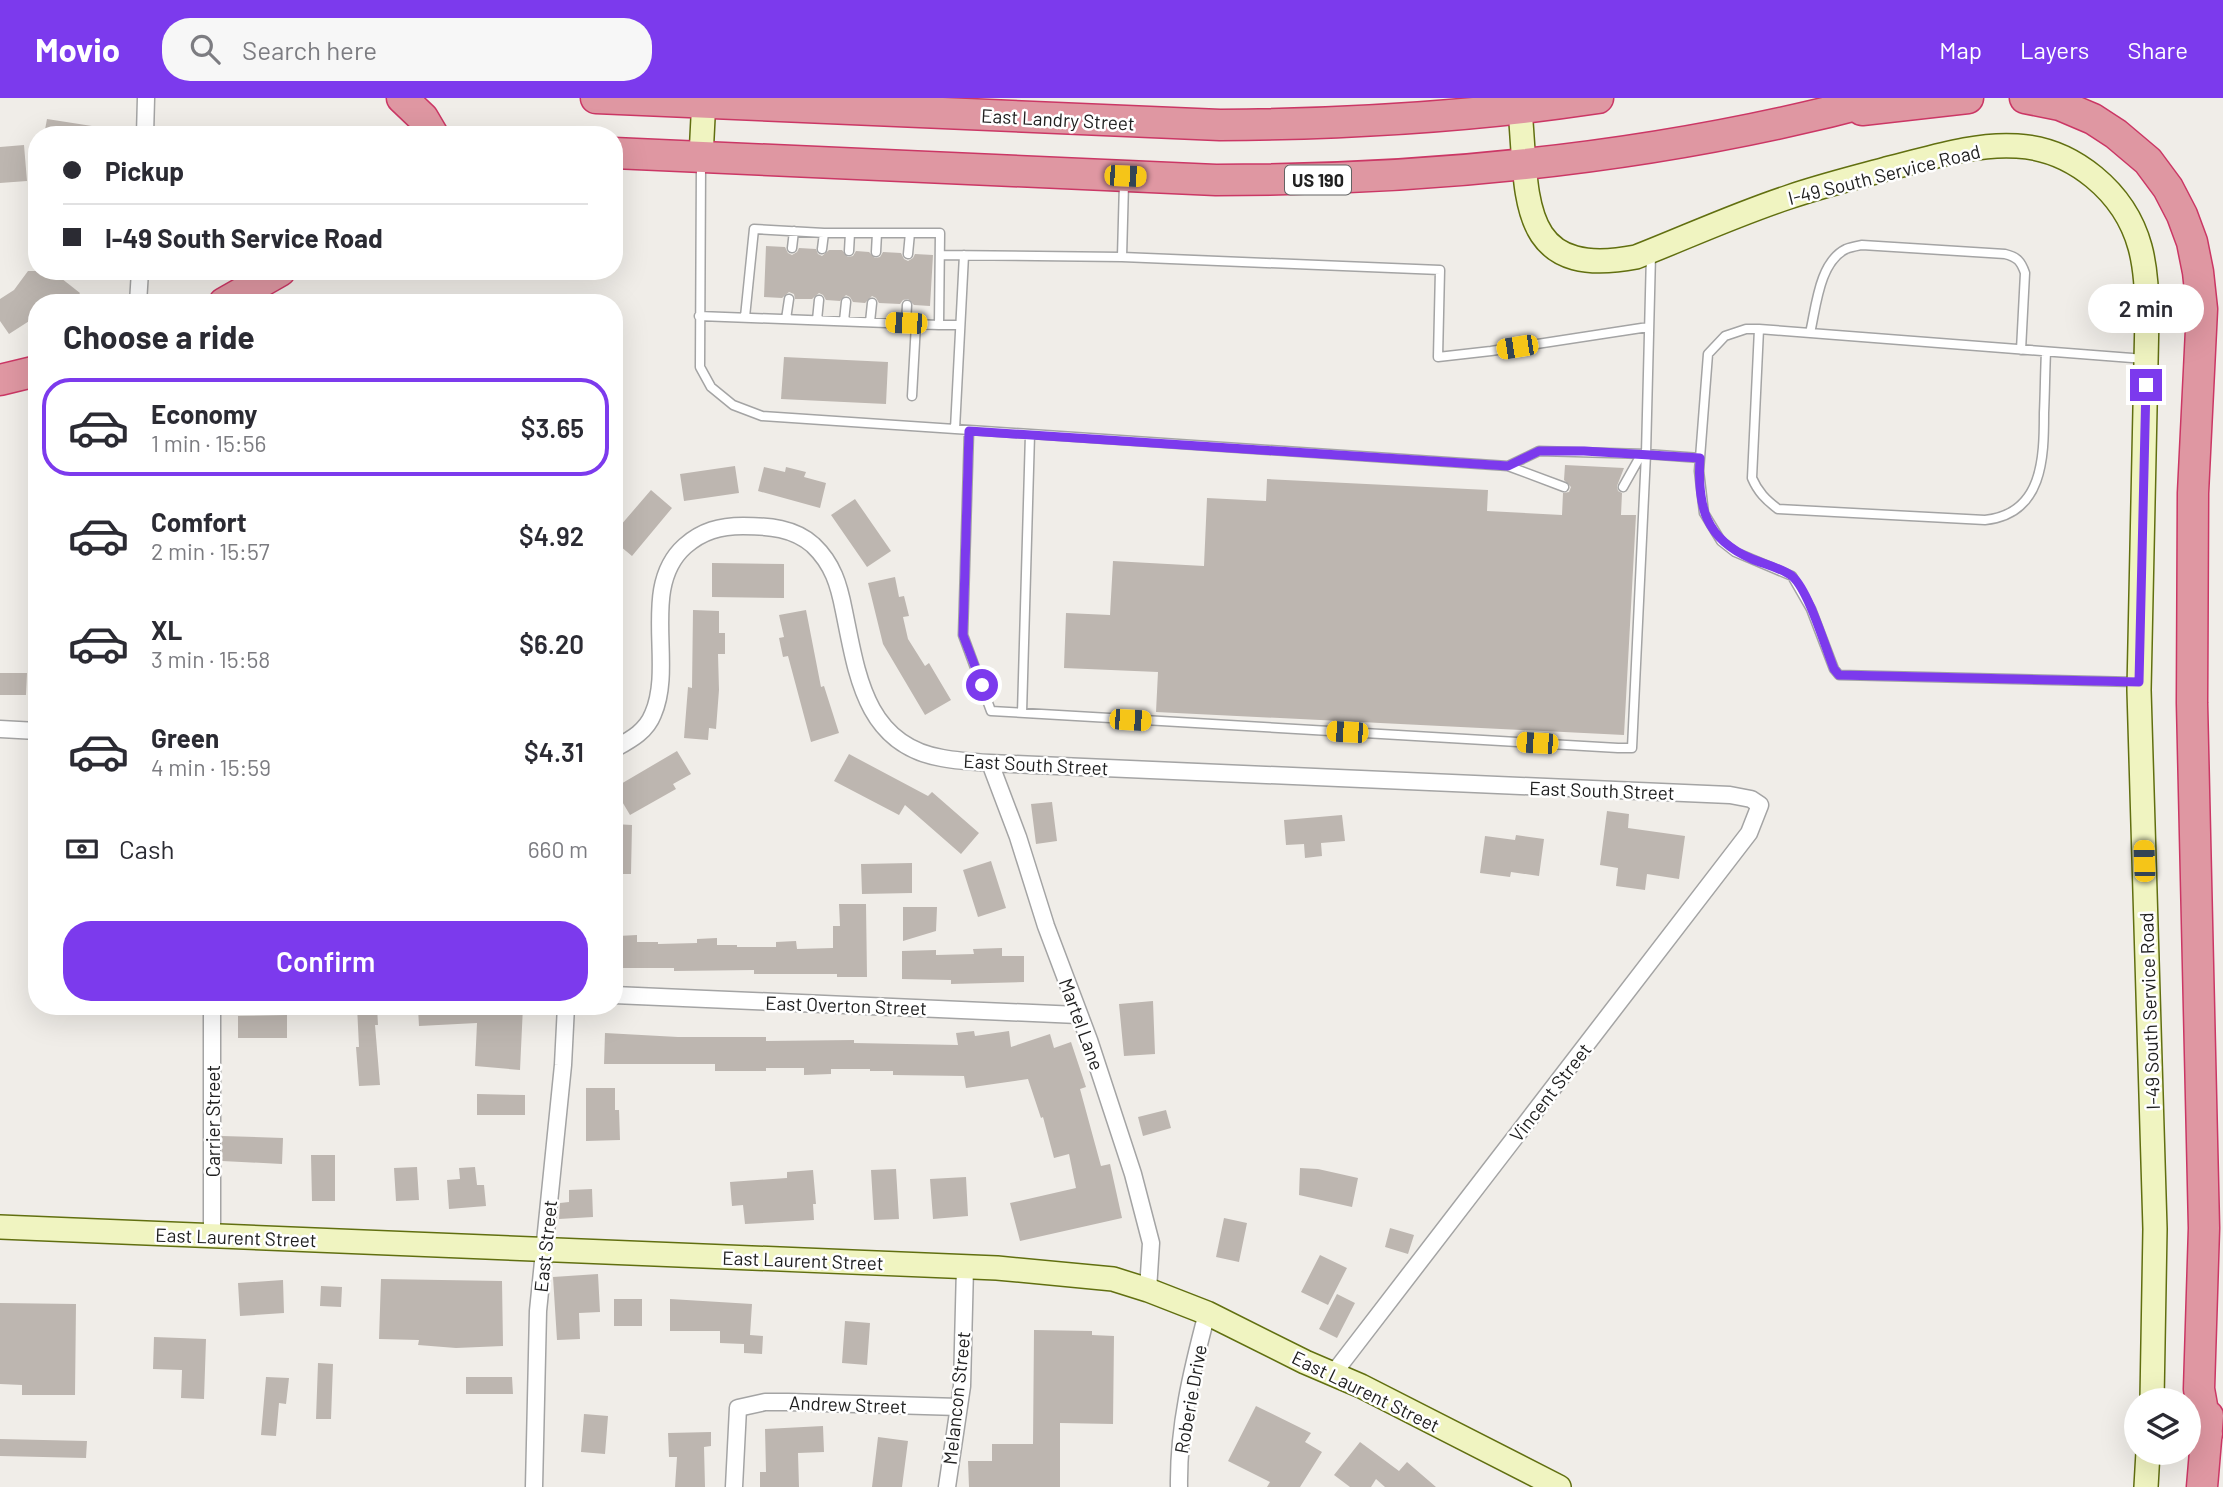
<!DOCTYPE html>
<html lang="en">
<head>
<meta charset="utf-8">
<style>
  :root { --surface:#fff; --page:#f7f7f7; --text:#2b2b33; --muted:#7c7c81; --line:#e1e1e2; --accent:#7c3aed }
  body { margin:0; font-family:Barlow,sans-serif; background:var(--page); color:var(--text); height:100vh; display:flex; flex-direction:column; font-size:26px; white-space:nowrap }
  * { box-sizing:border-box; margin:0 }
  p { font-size:23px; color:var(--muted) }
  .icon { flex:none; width:38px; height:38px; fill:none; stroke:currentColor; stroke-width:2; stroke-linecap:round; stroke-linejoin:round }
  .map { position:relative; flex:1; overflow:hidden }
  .details { position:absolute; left:28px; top:196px; width:595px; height:721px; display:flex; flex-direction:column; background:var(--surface); border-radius:28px; box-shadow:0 7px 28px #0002 }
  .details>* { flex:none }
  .hud { position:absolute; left:28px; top:28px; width:595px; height:154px; border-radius:28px; box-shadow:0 7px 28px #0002; display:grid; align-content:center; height:154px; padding:0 35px; background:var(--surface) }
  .controls { position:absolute; left:2124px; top:1290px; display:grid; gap:14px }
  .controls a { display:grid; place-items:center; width:77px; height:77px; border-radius:50%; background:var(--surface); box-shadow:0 7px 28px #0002; font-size:35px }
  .end { position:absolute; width:32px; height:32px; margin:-16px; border:9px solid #7c3aed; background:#fff; box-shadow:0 0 0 4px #fff }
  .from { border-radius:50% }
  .bubble { position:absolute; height:49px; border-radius:24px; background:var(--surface); box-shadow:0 7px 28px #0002; font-size:23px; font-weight:600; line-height:49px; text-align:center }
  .car { position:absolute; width:21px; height:42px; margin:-21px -10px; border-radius:9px; box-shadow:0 0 5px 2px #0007; background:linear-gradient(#f5c518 24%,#345 0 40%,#f5c518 0 76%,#345 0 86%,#f5c518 0) }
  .hud b { display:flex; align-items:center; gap:24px; height:66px; font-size:26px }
  .hud b+b { border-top:2px solid var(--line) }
  .hud i { width:18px; height:18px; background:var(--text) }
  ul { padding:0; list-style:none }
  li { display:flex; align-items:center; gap:21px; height:98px; margin:0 14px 10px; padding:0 21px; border:4px solid transparent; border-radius:28px }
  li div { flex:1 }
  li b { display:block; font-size:26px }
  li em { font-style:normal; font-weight:600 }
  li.on { border-color:var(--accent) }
  li>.icon { width:63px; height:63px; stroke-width:1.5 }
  h2 { padding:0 35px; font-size:32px; line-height:84px }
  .pay { display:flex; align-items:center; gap:18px; height:77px; padding:0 35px; font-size:26px }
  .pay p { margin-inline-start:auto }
  .action { display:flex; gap:14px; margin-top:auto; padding:14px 35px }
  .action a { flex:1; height:80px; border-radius:28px; background:var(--accent); color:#fff; font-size:28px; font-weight:600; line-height:80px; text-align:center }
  header { display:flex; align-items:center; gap:42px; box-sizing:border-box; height:98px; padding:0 35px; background:var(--accent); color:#fff }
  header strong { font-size:33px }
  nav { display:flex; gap:38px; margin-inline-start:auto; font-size:24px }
  .search { width:490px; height:63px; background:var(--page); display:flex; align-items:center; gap:18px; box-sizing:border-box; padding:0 24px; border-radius:28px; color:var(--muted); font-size:26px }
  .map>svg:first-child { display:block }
  .building { fill:#bdb6b0 }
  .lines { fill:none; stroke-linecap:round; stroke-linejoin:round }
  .lane-casing { stroke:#a4a4a4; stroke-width:11 }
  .street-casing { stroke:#a4a4a4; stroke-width:19 }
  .secondary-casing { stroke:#616f10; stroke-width:26 }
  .highway-casing { stroke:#cb3765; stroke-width:33 }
  .lane { stroke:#fff; stroke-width:8 }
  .street { stroke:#fff; stroke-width:16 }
  .secondary { stroke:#f0f4c1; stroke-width:23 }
  .highway { stroke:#df97a2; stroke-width:30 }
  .route { stroke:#7c3aed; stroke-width:9 }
  .labels { text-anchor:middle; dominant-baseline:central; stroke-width:5; stroke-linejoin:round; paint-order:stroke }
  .shield { fill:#fff; stroke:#636363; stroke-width:2 }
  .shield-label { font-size:18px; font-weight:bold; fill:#202020 }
  .street-label { font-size:19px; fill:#202020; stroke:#fff }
</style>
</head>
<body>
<header>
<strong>Movio</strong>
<div class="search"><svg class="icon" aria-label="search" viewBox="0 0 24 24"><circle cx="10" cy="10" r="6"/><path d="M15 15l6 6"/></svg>Search here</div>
<nav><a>Map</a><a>Layers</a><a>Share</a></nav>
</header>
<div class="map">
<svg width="2223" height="1389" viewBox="0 0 2223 1389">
  <rect width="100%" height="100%" fill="#f0ede8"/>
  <path class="building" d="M47,21L92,28V37H44Z
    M24,47L27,83L0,85V49Z
    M766,148L785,149L788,155L792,157L797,154L799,150L816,151L818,156L822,158L829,152H842L848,159L853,158L856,153L869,154L875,160L880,159L883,154L901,155L904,161L908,163L913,160L915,156L933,157L930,208L914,207L908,201L903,202L900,206L879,205L876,200L872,198L865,205L853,204L850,199L846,197L840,203L826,202L823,197L819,195L812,201H795L794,196L789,194L782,200L764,199Z
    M28,173H52L80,195L73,205H37V218L9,236L0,223V201L14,192Z
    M784,259L888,264L886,306L781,301Z
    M1565,367L1624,370L1617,388L1618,393L1622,395L1621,417H1636L1624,637L1156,614L1158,574L1064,570L1066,515L1110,517L1113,463L1204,468L1207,400L1266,403L1267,381L1488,392L1487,413L1562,417L1563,395L1569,394L1571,389L1564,382Z
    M735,368L739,395L684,403L680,376Z
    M764,369L785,374L786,369L806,374L804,379L826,385L820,410L758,393Z
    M651,392L672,410L632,458L614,443V435Z
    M855,401L891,453L867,469L831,417Z
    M712,465L784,466V500L712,499Z
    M895,479L899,499L904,498L909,518L903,519L908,541L925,568L929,565L951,602L925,617L883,546L868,485Z
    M693,512L719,513V535H725V556H718L719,592L716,631L709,630L708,642L684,640L688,589L692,590Z
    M806,512L821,589L824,588L839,635L811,644L788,558L783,559L779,540L784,539L779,517Z
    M0,575H27L26,597H0Z
    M677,653L691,676L673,686L676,691L630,717L614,690Z
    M849,656L928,698L932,694L979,735L961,756L905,707L899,717L834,683Z
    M1052,704L1057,743L1036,746L1031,706Z
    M1607,713L1629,716L1628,730L1685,738L1679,781L1647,776L1645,792L1616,788L1618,770L1600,767Z
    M1342,717L1345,743L1321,745L1322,758L1305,760L1304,746L1286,747L1284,722Z
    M614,726L632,727L631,776H614Z
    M1516,737L1544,741L1539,778L1511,774L1510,779L1480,775L1485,738L1515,742Z
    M991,763L1006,810L978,819L963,772Z
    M912,765V795L862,796L861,766Z
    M839,806H866L867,879H837V876H754V872L674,873V870H614V842H618V838L637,837V844H658V846L697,845V841L717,840V847H737V849H776V844L796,843L797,851L833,850V828H840Z
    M903,809H937L936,833L903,843Z
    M1002,850V858H1024V884L951,886V882L902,881V853L936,852V857L974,856L973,851Z
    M1153,903L1155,956L1124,958L1119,906Z
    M357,908H377L378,927H375L380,987L359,988L356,949H359Z
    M445,908H523L520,972L475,968L477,925L419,928L418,910Z
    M287,917V940H238V918Z
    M974,933L975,938L1009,933L1011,949L1050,936L1054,950L1071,944L1086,989L1080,991L1101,1068L1110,1066L1122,1120L1020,1143L1010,1105L1076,1090L1069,1056L1054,1060L1043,1019L1041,1020L1028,981L966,990L964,978L893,977V973H870V971H831V976L804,977V970H766V973H715V966H604L605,935L678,939H766V943L854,942V945L958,947L956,935Z
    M586,990H615V1012H619L620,1042L586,1043Z
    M477,996L525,997V1017H477Z
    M1166,1012L1171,1030L1143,1038L1138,1019Z
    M222,1038L283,1040L282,1066L222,1063Z
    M311,1057H335V1103H312Z
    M417,1069L419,1102L396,1103L394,1070Z
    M475,1069L477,1087H484L486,1108L449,1111L447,1082L460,1081L459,1070Z
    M1300,1070L1318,1071L1358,1080L1352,1109L1299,1097Z
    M896,1071L899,1121L874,1122L871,1072Z
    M813,1072L816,1106H813L814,1122L745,1126L743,1107L732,1108L730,1084L787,1080V1074Z
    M966,1079L968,1118L933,1121L930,1081Z
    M592,1091L593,1119L559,1121L560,1105L569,1104V1092Z
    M1224,1120L1247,1125L1239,1164L1216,1159Z
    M1390,1130L1414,1137L1408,1156L1385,1149Z
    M1320,1157L1347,1170L1328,1207L1301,1194Z
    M598,1176L600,1214L579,1215L580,1241L557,1242L553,1179Z
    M381,1181L502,1183L503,1248L456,1250L418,1247L419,1242L379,1241Z
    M283,1182L284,1215L240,1218L238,1185Z
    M321,1188L342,1189L341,1209L320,1208Z
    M1337,1196L1355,1205L1337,1240L1319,1231Z
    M614,1201H642V1228H614Z
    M670,1201L752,1206L750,1237L763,1238L762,1256L744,1255V1246L720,1245V1233H670Z
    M0,1205L76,1206L75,1297H22V1287L0,1286Z
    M845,1223L870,1225L867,1267L842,1265Z
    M1034,1232L1092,1233V1237L1114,1238L1113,1326L1060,1325V1389H969L968,1363H992V1346H1033Z
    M154,1239L206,1241L204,1301L181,1300L182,1272L153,1271Z
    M318,1265L333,1266L331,1321H316Z
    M266,1279L289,1280L286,1306L279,1305L276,1338L261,1337Z
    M466,1279H512L513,1296H466Z
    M1256,1308L1311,1335L1305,1344L1322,1354L1300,1389H1267L1270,1384L1228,1363Z
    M584,1316L608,1318L605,1356L581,1354Z
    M823,1328L824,1354L798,1355L799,1389H760V1374H766L765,1331Z
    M711,1334V1348L704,1349L705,1389H675L677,1359H669L668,1335Z
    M878,1339L908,1343L902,1389H872Z
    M0,1341L87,1343L86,1360L0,1358Z
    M1360,1344L1399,1373L1407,1364L1436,1389H1385L1376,1381L1371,1389H1350L1334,1377Z"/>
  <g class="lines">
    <g class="lane-casing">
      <path id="lane" d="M701,65L700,269L711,289L733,307L762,318L1508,368L1539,353L1646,356L1651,156
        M792,150L794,133
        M822,151L824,135
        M849,153L850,135
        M876,154L877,135
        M908,156L910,135
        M940,157L1122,159L1440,172L1438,259L1491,253L1648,229
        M1122,159L1124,85
        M699,218C779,221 859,224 939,227L940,135H824L754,131L745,219
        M786,221L789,201
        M817,222L819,202
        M844,223L846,204
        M870,224L872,205
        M906,225L907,207
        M939,227H960
        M1759,231L1752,380C1758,394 1766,402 1778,411L1985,422C2043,416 2044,360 2044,315C2045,294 2045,274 2046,254
        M1810,235C1816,210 1819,164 1846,151C1851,149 1857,148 1862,147L2005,156C2017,159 2021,163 2025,175L2021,252
        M912,298L916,226
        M955,331L964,157
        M969,333L963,537L991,613L1618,650H1632L1646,356L1700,360
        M1508,368L1564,389
        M1623,389L1641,357
        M2136,584L1839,577L1834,571L1811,511L1792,478L1735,454L1721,443L1704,415L1699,373L1708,256L1725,238L1746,231H1759L2145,261
        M1022,615L1030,336"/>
    </g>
    <g class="street-casing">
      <path id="street" d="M145,37L146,0
        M138,205L140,173
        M0,631L37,633
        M614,651C630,642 646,634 653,616C675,566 639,489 685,448C702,433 720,428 743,428C769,428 794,430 813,447C833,466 839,487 844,513C857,576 865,647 942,660C958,663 974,664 990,665L1730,697L1751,701L1760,707L1749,735L1333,1276
        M990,665L1018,739L1046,828L1089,942L1133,1076L1151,1145L1148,1192
        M614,897L1078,917
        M212,908V1137
        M534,1389L538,1213L563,967L566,908
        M734,1389L738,1310L765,1304H788L959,1309
        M947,1389L962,1288L965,1169
        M1179,1389C1178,1329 1192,1272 1207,1215"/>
    </g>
    <g class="secondary-casing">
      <path id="secondary" d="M1520,12C1528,99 1517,182 1636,159C1687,139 1737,116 1789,99C1821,88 1854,80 1886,71C1928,61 1973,45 2017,48C2073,51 2125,94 2140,149C2146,171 2147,195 2147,217L2139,592L2155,1131L2152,1302
        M701,59L704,0
        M0,1129L997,1170L1113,1181L1148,1192L1207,1215L1305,1264L1361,1288L1559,1389
        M2146,1389L2148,1354"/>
    </g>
    <g class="highway-casing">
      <path id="highway" d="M402,0L423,20L433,37
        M596,0L1220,27C1347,26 1472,19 1598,0
        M2025,0L2060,7L2093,21L2116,36L2148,63L2168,90L2182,117L2192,144L2198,174L2202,211L2193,395L2192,605L2204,1130L2199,1291L2207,1336
        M1862,12L1968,0
        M614,55L1216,82C1441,82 1665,59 1883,0
        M224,205L280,173
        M0,282L37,273
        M2202,1389L2208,1318"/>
    </g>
    <use href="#lane" class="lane"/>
    <use href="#street" class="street"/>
    <use href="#secondary" class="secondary"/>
    <use href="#highway" class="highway"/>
  </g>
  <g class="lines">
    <path class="route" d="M982,587L963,537L969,333L1508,368L1539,353H1584L1700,360C1697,408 1705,441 1752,461C1764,466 1781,470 1792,478C1809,493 1825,549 1834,571L1839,577L2139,584L2146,287"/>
  </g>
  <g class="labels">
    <rect class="shield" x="1285" y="67.5" width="66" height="29" rx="5"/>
    <g class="shield-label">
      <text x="1318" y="82">US 190</text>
    </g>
    <g class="street-label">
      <text transform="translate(1058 21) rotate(3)">East Landry Street</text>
      <text transform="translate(1884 76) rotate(-14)">I-49 South Service Road</text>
      <text transform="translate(1036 666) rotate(3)">East South Street</text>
      <text transform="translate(1602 692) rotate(2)">East South Street</text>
      <text transform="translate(846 907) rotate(2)">East Overton Street</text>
      <text transform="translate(2149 913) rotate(-92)">I-49 South Service Road</text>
      <text transform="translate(1082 926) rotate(70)">Martel Lane</text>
      <text transform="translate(1550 994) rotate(-52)">Vincent Street</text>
      <text transform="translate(212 1023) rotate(-90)">Carrier Street</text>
      <text transform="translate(236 1139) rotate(2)">East Laurent Street</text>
      <text transform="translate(545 1148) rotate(-84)">East Street</text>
      <text transform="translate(803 1162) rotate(2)">East Laurent Street</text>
      <text transform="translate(1366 1293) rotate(26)">East Laurent Street</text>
      <text transform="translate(956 1300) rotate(-84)">Melancon Street</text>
      <text transform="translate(1190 1301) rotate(-80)">Roberie Drive</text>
      <text transform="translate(848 1306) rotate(2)">Andrew Street</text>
    </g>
  </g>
</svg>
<div class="controls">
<a><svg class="icon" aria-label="layers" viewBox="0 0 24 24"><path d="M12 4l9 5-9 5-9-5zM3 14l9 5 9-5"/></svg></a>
</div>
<i class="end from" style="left:982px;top:587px"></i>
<i class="end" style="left:2146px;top:287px"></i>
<div class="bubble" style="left:2088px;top:186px;width:116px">2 min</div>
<i class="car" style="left:1125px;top:78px;rotate:92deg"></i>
<i class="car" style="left:906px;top:225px;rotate:272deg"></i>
<i class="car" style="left:1517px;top:249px;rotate:261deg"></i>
<i class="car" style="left:1130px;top:622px;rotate:93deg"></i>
<i class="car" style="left:1347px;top:634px;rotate:273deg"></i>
<i class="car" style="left:1537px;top:645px;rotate:273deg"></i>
<i class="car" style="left:2144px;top:763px;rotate:358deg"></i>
<div class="hud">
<b><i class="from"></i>Pickup</b>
<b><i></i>I-49 South Service Road</b>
</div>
<section class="details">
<h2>Choose a ride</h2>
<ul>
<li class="on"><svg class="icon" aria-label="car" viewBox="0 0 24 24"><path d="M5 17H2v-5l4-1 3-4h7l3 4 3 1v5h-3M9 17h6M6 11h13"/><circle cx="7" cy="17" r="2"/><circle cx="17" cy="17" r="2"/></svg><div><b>Economy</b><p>1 min · 15:56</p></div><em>$3.65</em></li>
<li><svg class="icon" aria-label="car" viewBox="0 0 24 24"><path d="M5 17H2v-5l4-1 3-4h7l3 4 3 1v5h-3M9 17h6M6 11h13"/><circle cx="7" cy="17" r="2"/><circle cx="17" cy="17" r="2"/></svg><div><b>Comfort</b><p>2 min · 15:57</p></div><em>$4.92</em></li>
<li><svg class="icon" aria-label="car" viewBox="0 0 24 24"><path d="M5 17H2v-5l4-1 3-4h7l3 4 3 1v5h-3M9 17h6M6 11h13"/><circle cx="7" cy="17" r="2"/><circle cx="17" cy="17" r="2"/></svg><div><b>XL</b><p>3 min · 15:58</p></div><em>$6.20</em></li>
<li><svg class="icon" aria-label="car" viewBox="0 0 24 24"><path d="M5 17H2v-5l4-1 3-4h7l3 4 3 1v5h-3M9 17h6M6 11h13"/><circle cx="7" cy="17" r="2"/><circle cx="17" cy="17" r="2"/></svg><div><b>Green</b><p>4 min · 15:59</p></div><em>$4.31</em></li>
</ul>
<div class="pay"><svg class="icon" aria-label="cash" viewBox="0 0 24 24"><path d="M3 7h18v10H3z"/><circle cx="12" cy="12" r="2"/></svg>Cash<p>660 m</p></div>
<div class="action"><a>Confirm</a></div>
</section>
</div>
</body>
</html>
